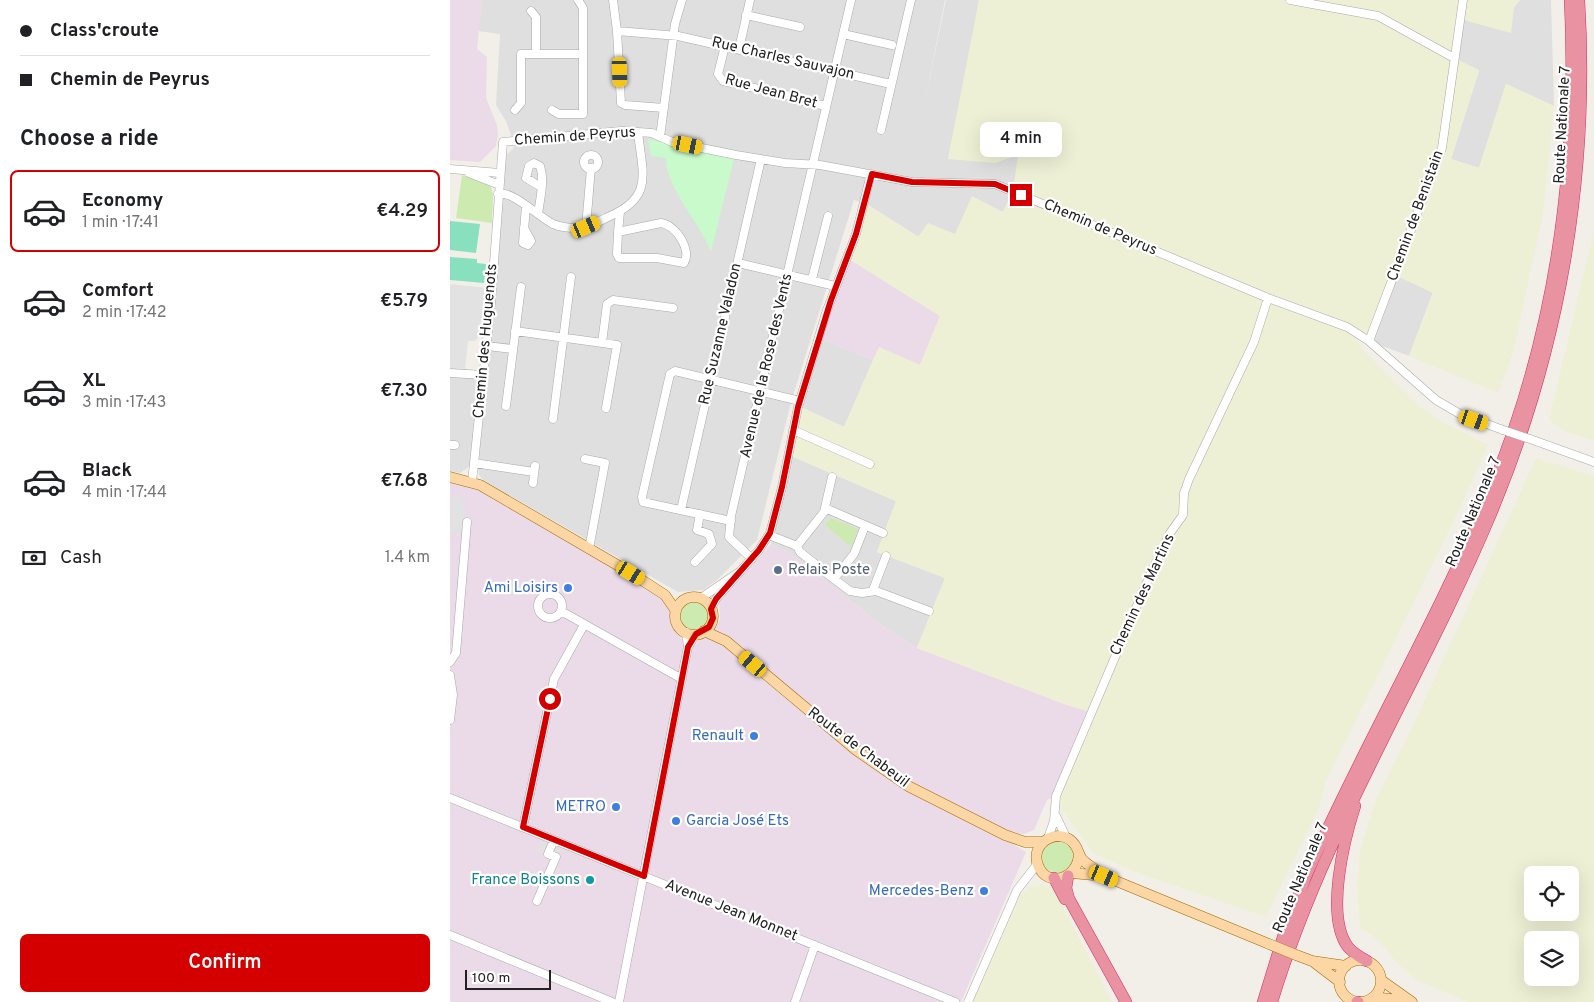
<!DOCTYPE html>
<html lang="en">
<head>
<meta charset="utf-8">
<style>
  :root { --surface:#fff; --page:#f6f6f6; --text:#202124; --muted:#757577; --line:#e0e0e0; --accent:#d40000 }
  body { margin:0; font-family:Overpass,sans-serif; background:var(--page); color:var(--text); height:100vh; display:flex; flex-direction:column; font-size:19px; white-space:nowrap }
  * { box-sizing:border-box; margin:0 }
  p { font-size:16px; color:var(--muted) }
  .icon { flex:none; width:28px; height:28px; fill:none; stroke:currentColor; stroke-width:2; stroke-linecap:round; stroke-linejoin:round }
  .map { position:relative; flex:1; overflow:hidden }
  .side { display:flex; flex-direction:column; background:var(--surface); width:450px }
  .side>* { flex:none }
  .hud { display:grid; align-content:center; height:110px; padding:0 20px; background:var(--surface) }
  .tools { position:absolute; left:1074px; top:866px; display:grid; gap:10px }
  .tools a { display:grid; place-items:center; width:55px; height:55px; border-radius:8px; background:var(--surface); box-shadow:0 5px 20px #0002; font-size:25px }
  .scale { position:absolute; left:15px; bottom:12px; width:86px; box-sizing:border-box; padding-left:5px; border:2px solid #222; border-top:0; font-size:14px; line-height:18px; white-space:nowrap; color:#222; -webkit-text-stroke:4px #fff; paint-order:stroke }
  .end { position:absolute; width:22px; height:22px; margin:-11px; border:6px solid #d40000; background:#fff; box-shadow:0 0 0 2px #fff }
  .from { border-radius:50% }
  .bubble { position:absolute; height:35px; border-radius:8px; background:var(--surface); box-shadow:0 5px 20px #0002; font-size:16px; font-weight:600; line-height:35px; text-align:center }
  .car { position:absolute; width:15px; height:30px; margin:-15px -8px; border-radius:6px; box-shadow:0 0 4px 1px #0007; background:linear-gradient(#f5c518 24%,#345 0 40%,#f5c518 0 76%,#345 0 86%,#f5c518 0) }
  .hud b { display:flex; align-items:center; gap:18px; height:48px; font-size:19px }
  .hud b+b { border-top:1px solid var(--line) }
  .hud i { width:12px; height:12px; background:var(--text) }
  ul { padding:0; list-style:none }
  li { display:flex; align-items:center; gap:15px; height:82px; margin:0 10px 8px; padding:0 10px; border:2px solid transparent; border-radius:8px }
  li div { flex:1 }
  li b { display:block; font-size:19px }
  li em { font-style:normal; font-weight:600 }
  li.selected { border-color:var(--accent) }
  li>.icon { width:45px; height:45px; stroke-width:1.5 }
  h2 { padding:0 20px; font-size:22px; line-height:60px }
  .pay { display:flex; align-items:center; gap:12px; height:55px; padding:0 20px; font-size:19px }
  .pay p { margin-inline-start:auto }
  .primary-button { display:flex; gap:10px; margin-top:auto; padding:10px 20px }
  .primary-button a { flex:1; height:58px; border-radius:8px; background:var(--accent); color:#fff; font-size:20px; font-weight:600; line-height:58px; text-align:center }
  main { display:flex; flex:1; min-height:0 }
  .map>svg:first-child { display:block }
  .residential { fill:#e0dfdf }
  .industrial { fill:#ebdbe8 }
  .farmland { fill:#eef0d5; fill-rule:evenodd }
  .grass { fill:#cdebb0 }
  .park { fill:#c8facc }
  .pitch { fill:#88e0be }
  .parking { fill:#e2e2e2 }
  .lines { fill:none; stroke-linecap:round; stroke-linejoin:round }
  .minor-casing { stroke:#a9a9a9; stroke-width:9 }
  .major-casing { stroke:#a06b00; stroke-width:11 }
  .highway-casing { stroke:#dc2a67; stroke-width:12 }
  .minor { stroke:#fff; stroke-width:8 }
  .major { stroke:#fcd6a4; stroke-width:10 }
  .highway { stroke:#e892a2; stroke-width:11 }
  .minor-bridge-casing { stroke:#a9a9a9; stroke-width:9; stroke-linecap:butt }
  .major-bridge-casing { stroke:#a06b00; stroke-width:11; stroke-linecap:butt }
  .minor-bridge { stroke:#fff; stroke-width:8 }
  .major-bridge { stroke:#fcd6a4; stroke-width:10 }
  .route { stroke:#d40000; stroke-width:6 }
  .service-dot { fill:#5c6f8a; stroke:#fff; stroke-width:2 }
  .shop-dot { fill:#3f7fe0; stroke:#fff; stroke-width:2 }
  .culture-dot { fill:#0f9aa8; stroke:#fff; stroke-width:2 }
  .labels { text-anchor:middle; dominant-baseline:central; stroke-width:4.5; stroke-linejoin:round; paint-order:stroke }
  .street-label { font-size:15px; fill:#222; stroke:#fff }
  .service-label { font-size:15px; fill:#4e5e75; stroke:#fff; text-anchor:start }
  .shop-label { font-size:15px; fill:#366cbe; stroke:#fff; text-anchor:end }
  .culture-label { font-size:15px; fill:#0d838f; stroke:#fff; text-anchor:end }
</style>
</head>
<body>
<main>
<section class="side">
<div class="hud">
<b><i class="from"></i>Class'croute</b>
<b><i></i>Chemin de Peyrus</b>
</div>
<h2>Choose a ride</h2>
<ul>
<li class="selected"><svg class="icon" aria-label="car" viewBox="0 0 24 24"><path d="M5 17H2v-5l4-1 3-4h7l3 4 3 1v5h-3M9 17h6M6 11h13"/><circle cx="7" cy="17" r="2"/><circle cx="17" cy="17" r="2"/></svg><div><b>Economy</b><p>1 min · 17:41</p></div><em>€4.29</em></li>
<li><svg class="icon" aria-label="car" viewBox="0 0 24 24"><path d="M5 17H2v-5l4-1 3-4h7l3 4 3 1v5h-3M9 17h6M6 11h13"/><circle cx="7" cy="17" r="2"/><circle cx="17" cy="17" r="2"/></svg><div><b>Comfort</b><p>2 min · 17:42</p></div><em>€5.79</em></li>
<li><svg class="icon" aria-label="car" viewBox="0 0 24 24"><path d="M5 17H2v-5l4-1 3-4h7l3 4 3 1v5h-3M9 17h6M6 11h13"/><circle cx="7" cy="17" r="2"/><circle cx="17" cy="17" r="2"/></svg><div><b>XL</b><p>3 min · 17:43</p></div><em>€7.30</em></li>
<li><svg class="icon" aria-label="car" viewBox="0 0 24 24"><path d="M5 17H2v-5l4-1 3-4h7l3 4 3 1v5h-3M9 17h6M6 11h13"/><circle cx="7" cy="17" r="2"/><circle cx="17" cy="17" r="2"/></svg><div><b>Black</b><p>4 min · 17:44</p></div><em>€7.68</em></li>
</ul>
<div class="pay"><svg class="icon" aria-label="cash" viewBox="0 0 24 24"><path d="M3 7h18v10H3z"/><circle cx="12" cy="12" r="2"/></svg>Cash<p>1.4 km</p></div>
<div class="primary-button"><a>Confirm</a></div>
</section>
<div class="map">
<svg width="1144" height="1002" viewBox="0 0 1144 1002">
  <rect width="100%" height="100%" fill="#f2efe9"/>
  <path class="residential" d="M32,0H495L475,100L496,0H529L519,61L569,155L563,191L553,212L505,234L469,237L415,203L404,200L341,402L307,540L267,580L253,590L228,592L33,480L29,475V455L56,156L65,146L56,121L46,105L50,34L28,31Z
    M1070,0H1101L1104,106L1056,84L1029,168L1001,159L1029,71L1004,58L1010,19L1062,16L1064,7Z
    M945,275L983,292L959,356L919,341Z
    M372,339L423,360L394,427L351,407Z
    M0,367L30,371L20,466L10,473L0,471Z
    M341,456L446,501L427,552L495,578L467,648L431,625L342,554L321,544Z"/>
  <path class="industrial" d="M0,0H32L27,49L37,57L36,98L47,125L48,134L46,146L30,162L0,160Z
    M399,259L490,316L470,365L429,348L423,360L372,339L377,314Z
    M0,480L18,483L210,594L221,607V618L232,640L246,644L252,638L260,636L270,619L269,602L321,544L342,554L431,625L467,648L617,705L641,712L606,796L597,800L584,830L574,834L551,832L549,836L576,852L511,1002H0Z"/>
  <path class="farmland" d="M529,0H1070L1064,7L1061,33L1010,19L1004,58L1029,70L1001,159L1029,168L1056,84L1104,106L1093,214L1063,353L1048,393L959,356L983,293L945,275L919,341L898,328L914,351L969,406L989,420L1038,445L1011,506L876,781L869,808L816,917L685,872L643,853L612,810L606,796L641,712L617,705L467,648L495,578L427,552L446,501L341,456L351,407L394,427L429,347L470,365L490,316L399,259L415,203L468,237L478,223L505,234L522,196L553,212L563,191L568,155L545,163L498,159Z
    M1144,230V441L1112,430L1099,420Z
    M1086,458L1144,476V1002H1018L966,980L946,962L928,940L910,928L907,887L910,850L926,799L964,723ZM1082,875H1120V912H1082ZM1082,940H1120V978H1082Z
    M593,884L603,889L611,902L662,1002H523L571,894L581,886Z"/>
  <path class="grass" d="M12,175L32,182L41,187L43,195L42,223L6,218Z
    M381,518L408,529L400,549V546L375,525Z
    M229 615a15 15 0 1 1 30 0a15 15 0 1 1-30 0Z
    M592 857a16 16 0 1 1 32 0a16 16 0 1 1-32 0Z"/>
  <path class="park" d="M198,139L284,159L261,252C250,222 216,189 216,158L201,156Z"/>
  <path class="pitch" d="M0,221L30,224L26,253L0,250Z
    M0,257L27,259V263L36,264L34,283L0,280Z"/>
  <path class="parking" d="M0,284L38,288L34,329L25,341H18L15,369L0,367Z
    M3,495L11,497V500L16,501L12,535L0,533Z
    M91,841L112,848L107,860L87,852Z"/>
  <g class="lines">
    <g class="minor-casing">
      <path id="minor" d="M163,0L167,31
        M840,0L928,16L1004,58
        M81,11L86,17V54
        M296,15L350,27
        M393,34L442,45
        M275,46L268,74L273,81L345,97L349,100L376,106
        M289,49L300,0
        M214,108L175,105L171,103L167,31L228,36L441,84
        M65,110L71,103V54H133
        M102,110L109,114H133V8L128,0
        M431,130L461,0
        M210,137L225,24L232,0
        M134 162a7 7 0 1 1 14 0a7 7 0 1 1-14 0Z
        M0,169L50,173
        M19,173L47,184
        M48,194C61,189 90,218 103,224C110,227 118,228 126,228C137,228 148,222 158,217C205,197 192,173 188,132
        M88,214C90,199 95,180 90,166L84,163L79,166L76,178L91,187
        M211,223C226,225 242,250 234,263L207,258H169L167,254L168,232Z
        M136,227L141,168
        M74,228L81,241L78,245L73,243L76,206
        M168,232L170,212
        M288,263L385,286
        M362,279L378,216
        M65,331L167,345L156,408
        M919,341L992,148L1013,0
        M152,343L157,304L163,300L223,308
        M37,346L63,349
        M0,373L34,375
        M56,406L71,287
        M103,419L121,277
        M343,430L420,464
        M1080,439L1144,462
        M0,445H5
        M135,459L155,463L139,549
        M24,463L84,472
        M22,482L41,303L53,142L172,131L188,132L202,133L222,142L286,155L335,163L370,165L462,182L545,184L818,298L897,327L919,341L986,400L1010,414L1053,430
        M83,483L85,466
        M375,508L433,533
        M231,510L311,159
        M281,521L193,502L192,497L220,374L225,371L350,401
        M319,535L347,546L374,512L382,477
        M347,546L350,552L384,579L404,554L415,526
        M302,559L279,537L281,516L401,0
        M245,562L262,544L259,534L247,530L250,514
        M384,579L400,591L412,593L426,591L479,611
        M423,590L436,556
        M88 606a12 12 0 1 1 24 0a12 12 0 1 1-24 0Z
        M251,598L289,572
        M261,609L266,599L309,550L320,533L332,487L348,407L376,313L406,234L421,174
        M111,611L232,679
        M238,647L246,634
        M0,662L6,653L17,522
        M0,675L3,695L0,720
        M0,798L505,1002
        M606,816L616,837
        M73,827L104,679L134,625
        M598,838L604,821L606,796L700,575L720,533L733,515L734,493L739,479L804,342L818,298
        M87,901L106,857L98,854L104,840
        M0,935L162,1002
        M169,1002L236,656L238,647L236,632
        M345,1002L365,945
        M518,1002L567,890L585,867L587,862"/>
    </g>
    <g class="major-casing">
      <path id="major" d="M0,477L30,485L181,573L215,595L226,611
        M225 616a19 19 0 1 1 38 0a19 19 0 1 1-38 0Z
        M254,631L276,641L406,750L458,786L555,835L575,842H593
        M629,854C628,879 597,889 588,865C579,842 611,825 625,845C628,849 629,855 632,859C638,866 647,869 653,876
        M622,873L654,876L819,944
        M846,955L862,961L896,966
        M889 981a21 21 0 1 1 42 0a21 21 0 1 1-42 0Z
        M865,963L890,982
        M931,980L962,1002
        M924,997L955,1001"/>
    </g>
    <g class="highway-casing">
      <path id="highway" d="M905,806C894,840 875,916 898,947C903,953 910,957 917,961
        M618,876L616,888L619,899L676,1002
        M604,878L615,899
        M813,1002L834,934L856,876C914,744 989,619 1043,485C1106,331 1128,165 1120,0
        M822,1002C874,830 971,680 1040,516C1109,352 1140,177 1129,0
        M907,1002H908"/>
    </g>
    <use href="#minor" class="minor"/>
    <use href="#major" class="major"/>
    <use href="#highway" class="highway"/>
    <g class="minor-bridge-casing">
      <path id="minor-bridge" d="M1053,430L1080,439"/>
    </g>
    <g class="major-bridge-casing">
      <path id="major-bridge" d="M819,944L846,955"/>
    </g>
    <use href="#minor-bridge" class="minor-bridge"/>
    <use href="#major-bridge" class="major-bridge"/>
  </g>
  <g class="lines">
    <path class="route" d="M100,699L73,827L194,876L238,647L246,634L259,627L263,618L261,609L266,599L309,550L320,533L332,487L348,407L381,300L406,234L422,174L462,182L545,184L571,195"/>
  </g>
  <circle class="service-dot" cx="328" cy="570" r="5"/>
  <g class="shop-dot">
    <circle cx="118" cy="588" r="5"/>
    <circle cx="304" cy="736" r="5"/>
    <circle cx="166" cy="807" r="5"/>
    <circle cx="226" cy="821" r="5"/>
    <circle cx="534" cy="891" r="5"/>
  </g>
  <circle class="culture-dot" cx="140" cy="880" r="5"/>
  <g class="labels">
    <g class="street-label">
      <text transform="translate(333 59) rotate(13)">Rue Charles Sauvajon</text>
      <text transform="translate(321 92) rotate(15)">Rue Jean Bret</text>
      <text transform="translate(1113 125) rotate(-87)">Route Nationale 7</text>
      <text transform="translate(125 137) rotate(-4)">Chemin de Peyrus</text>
      <text transform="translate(966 216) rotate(-70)">Chemin de Benistain</text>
      <text transform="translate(650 228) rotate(23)">Chemin de Peyrus</text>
      <text transform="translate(271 334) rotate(-77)">Rue Suzanne Valadon</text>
      <text transform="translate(36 341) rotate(-85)">Chemin des Huguenots</text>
      <text transform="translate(317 366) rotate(-77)">Avenue de la Rose des Vents</text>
      <text transform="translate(1024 512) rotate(-67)">Route Nationale 7</text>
      <text transform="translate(693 595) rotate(-65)">Chemin des Martins</text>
      <text transform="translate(408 748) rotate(37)">Route de Chabeuil</text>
      <text transform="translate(851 878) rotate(-67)">Route Nationale 7</text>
      <text transform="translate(281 911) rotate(22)">Avenue Jean Monnet</text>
    </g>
    <g class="service-label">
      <text x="338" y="570">Relais Poste</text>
    </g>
    <g class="shop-label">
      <text x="108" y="588">Ami Loisirs</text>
      <text x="294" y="736">Renault</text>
      <text x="156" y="807">METRO</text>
      <text x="236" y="821" text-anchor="start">Garcia José Ets</text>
      <text x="524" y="891">Mercedes-Benz</text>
    </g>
    <g class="culture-label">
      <text x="130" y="880">France Boissons</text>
    </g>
  </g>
</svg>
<div class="tools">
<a><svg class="icon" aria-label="locate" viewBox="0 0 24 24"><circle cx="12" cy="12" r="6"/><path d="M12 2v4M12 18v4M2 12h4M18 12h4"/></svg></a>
<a><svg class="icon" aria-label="layers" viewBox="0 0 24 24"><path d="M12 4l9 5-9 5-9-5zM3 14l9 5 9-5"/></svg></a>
</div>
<div class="scale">100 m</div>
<i class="end from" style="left:100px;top:699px"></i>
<i class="end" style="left:571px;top:195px"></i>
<div class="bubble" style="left:530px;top:122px;width:82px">4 min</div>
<i class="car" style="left:170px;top:72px;rotate:178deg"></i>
<i class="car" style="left:238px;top:145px;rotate:102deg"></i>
<i class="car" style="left:136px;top:227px;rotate:67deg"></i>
<i class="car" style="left:1024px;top:420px;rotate:109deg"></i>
<i class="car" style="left:181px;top:573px;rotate:121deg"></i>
<i class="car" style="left:303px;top:664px;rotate:310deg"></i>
<i class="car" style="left:654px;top:876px;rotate:113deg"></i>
</div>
</main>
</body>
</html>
